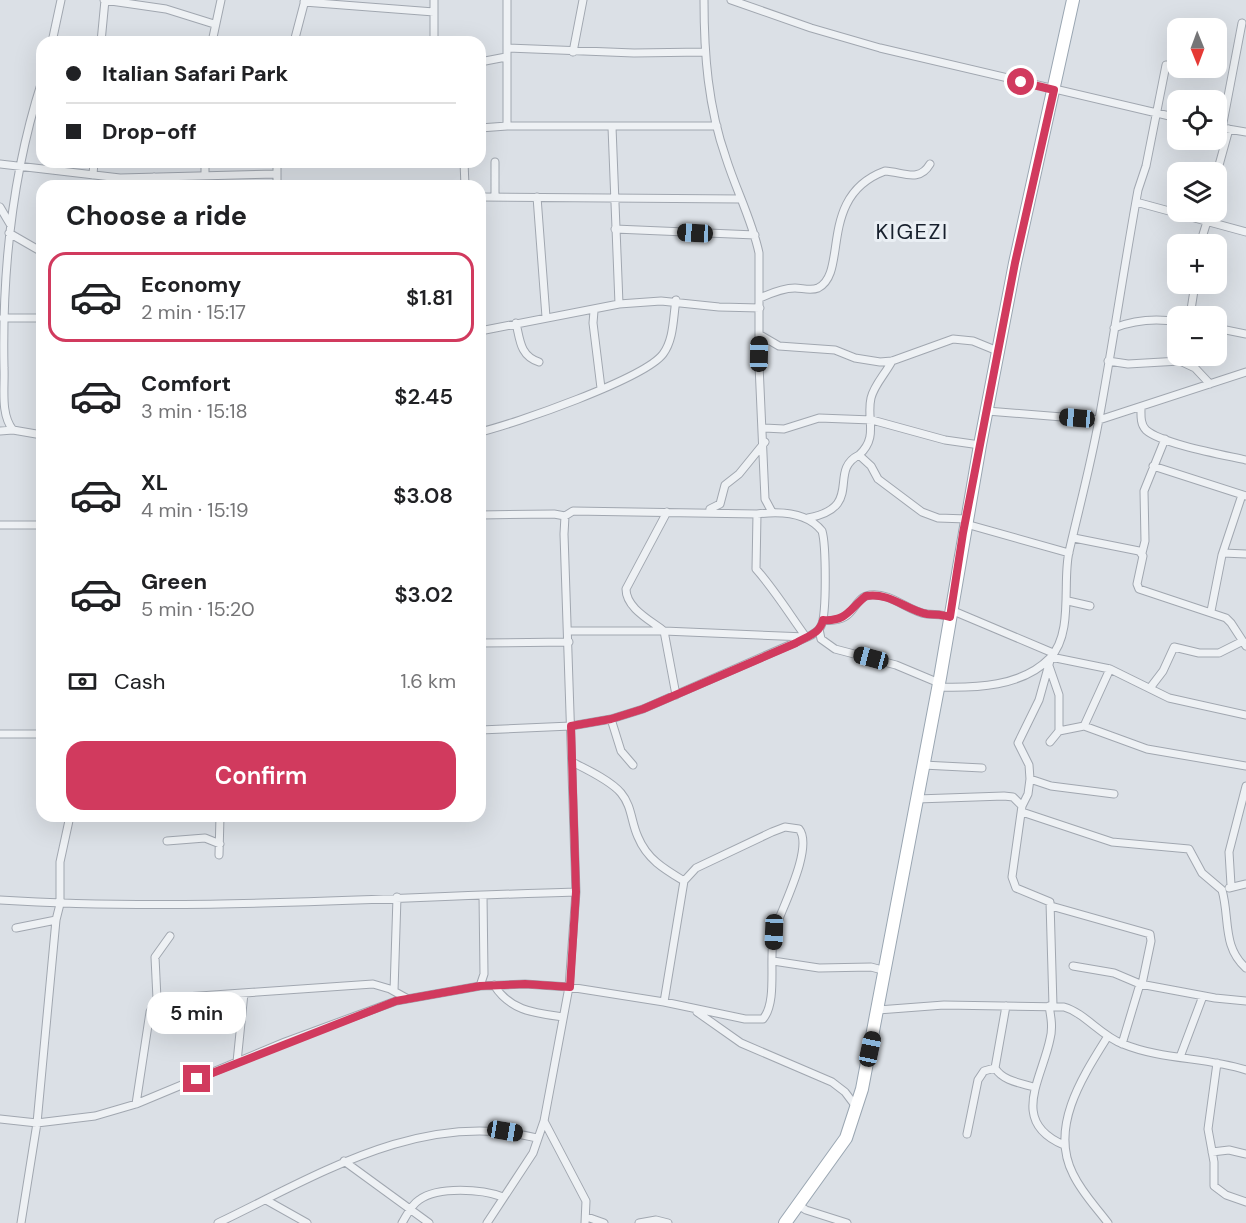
<!DOCTYPE html>
<html lang="en">
<head>
<meta charset="utf-8">
<style>
  :root { --surface:#fff; --page:#f2f2f2; --text:#202124; --muted:#757577; --line:#e0e0e0; --accent:#d13a5e }
  body { margin:0; font-family:"DM Sans",sans-serif; background:var(--page); color:var(--text); height:100vh; display:flex; flex-direction:column; font-size:22px; white-space:nowrap }
  * { box-sizing:border-box; margin:0 }
  p { font-size:20px; color:var(--muted) }
  .icon { flex:none; width:33px; height:33px; fill:none; stroke:currentColor; stroke-width:2; stroke-linecap:round; stroke-linejoin:round }
  .map { position:relative; flex:1; overflow:hidden }
  .panel { position:absolute; left:36px; top:180px; width:450px; height:642px; display:flex; flex-direction:column; background:var(--surface); border-radius:18px; box-shadow:0 6px 24px #0002 }
  .panel>* { flex:none }
  .guide { position:absolute; left:36px; top:36px; width:450px; height:132px; border-radius:18px; box-shadow:0 6px 24px #0002; display:grid; align-content:center; height:132px; padding:0 30px; background:var(--surface) }
  .needle { width:39px; rotate:179deg }
  .buttons { position:absolute; left:1167px; top:18px; display:grid; gap:12px }
  .buttons a { display:grid; place-items:center; width:60px; height:60px; border-radius:12px; background:var(--surface); box-shadow:0 6px 24px #0002; font-size:30px }
  .end { position:absolute; width:27px; height:27px; margin:-14px; border:8px solid #d13a5e; background:#fff; box-shadow:0 0 0 3px #fff }
  .from { border-radius:50% }
  .bubble { position:absolute; height:42px; border-radius:18px; background:var(--surface); box-shadow:0 6px 24px #0002; font-size:20px; font-weight:600; line-height:42px; text-align:center }
  .car { position:absolute; width:18px; height:36px; margin:-18px -9px; border-radius:8px; box-shadow:0 0 4px 2px #0007; background:linear-gradient(#222 24%,#8ab4d8 0 40%,#222 0 76%,#8ab4d8 0 86%,#222 0) }
  .guide b { display:flex; align-items:center; gap:21px; height:57px; font-size:22px }
  .guide b+b { border-top:2px solid var(--line) }
  .guide i { width:15px; height:15px; background:var(--text) }
  ul { padding:0; list-style:none }
  li { display:flex; align-items:center; gap:18px; height:90px; margin:0 12px 9px; padding:0 18px; border:3px solid transparent; border-radius:18px }
  li div { flex:1 }
  li b { display:block; font-size:22px }
  li em { font-style:normal; font-weight:600 }
  li.active { border-color:var(--accent) }
  li>.icon { width:54px; height:54px; stroke-width:1.5 }
  h2 { padding:0 30px; font-size:27px; line-height:72px }
  .pay { display:flex; align-items:center; gap:15px; height:66px; padding:0 30px; font-size:22px }
  .pay p { margin-inline-start:auto }
  .cta { display:flex; gap:12px; margin-top:auto; padding:12px 30px }
  .cta a { flex:1; height:69px; border-radius:18px; background:var(--accent); color:#fff; font-size:24px; font-weight:600; line-height:69px; text-align:center }
  .map>svg:first-child { display:block }
  .lines { fill:none; stroke-linecap:round; stroke-linejoin:round }
  .minor-casing { stroke:#a1a7b0; stroke-width:9 }
  .primary-casing { stroke:#9aa6b2; stroke-width:14 }
  .minor { stroke:#eef1f4; stroke-width:7 }
  .primary { stroke:#fff; stroke-width:12 }
  .route { stroke:#d13a5e; stroke-width:8 }
  .labels { text-anchor:middle; dominant-baseline:central; stroke-width:6; stroke-linejoin:round; paint-order:stroke }
  .quarter-label { font-size:22px; letter-spacing:1.5px; fill:#17202d; stroke:#eaeff4 }
</style>
</head>
<body>
<div class="map">
<svg width="1246" height="1223" viewBox="0 0 1246 1223">
  <rect width="100%" height="100%" fill="#dbe0e6"/>
  <g class="lines">
    <g class="minor-casing">
      <path id="minor" d="M104,0L166,9L214,24
        M434,0V42
        M507,0V126
        M704,0C704,54 708,107 726,158C736,190 752,220 759,253V365L765,499L772,512
        M731,0L811,28L880,48L1178,118
        M304,2L434,12
        M52,42L61,0
        M101,42L105,0
        M212,42L221,0
        M294,42L305,0
        M507,48L634,53L704,52
        M573,52L583,0
        M480,62L506,57
        M612,127L619,304
        M1216,127L1246,132
        M480,128L507,126H717
        M1222,128L1242,23
        M277,162V186
        M464,162L465,186
        M495,162V197
        M0,164L120,178L277,174
        M93,175L94,162
        M205,175V162
        M1216,176L1229,129
        M153,186L154,177
        M480,197L741,199
        M537,197L546,317
        M1136,202L1246,232
        M0,207L10,224
        M615,229L755,235
        M9,233L42,252
        M1200,244L1210,212
        M760,298C771,293 783,288 795,288C802,288 811,291 818,288C849,273 817,196 885,171C903,172 919,183 930,164
        M594,311L593,323L601,388
        M1190,316L1195,284
        M3,318H42
        M516,323C520,340 520,356 539,362
        M1114,328C1135,320 1155,318 1178,322
        M1216,328L1246,334
        M480,331L619,304L661,301L719,307L760,308
        M760,335L779,346L835,350L855,358L880,362L892,361L953,339L973,341L1000,352
        M1108,361L1128,364L1180,361L1195,368L1210,384
        M1141,407C1141,415 1140,424 1146,430C1162,444 1224,455 1246,460
        M987,411L1099,420L1246,372
        M764,428L784,429L819,418L872,420L945,440L980,445
        M13,430C0,414 5,387 4,368C2,270 12,174 42,81
        M0,431L13,430L42,435
        M480,432C514,424 644,379 663,354C674,339 673,318 676,300
        M859,455C879,437 866,419 871,398C874,385 886,373 892,361
        M1153,466L1246,496
        M710,509L720,504L725,485L739,474L765,442
        M667,512L626,589C626,608 650,620 664,631L676,695
        M757,514L756,569C774,589 790,615 806,637
        M480,515L554,514L565,516
        M808,518C865,507 827,471 859,455L871,466L878,479L922,512L938,518L967,519
        M966,524L1069,553
        M0,525H42
        M1074,538L1139,551L1143,556L1137,584L1139,589L1226,618L1231,623L1246,646
        M1142,553L1145,541L1144,491L1165,439
        M1223,553L1246,554
        M1068,601L1090,606
        M951,610L1053,653
        M1211,611L1222,555L1242,495
        M823,620C857,624 851,598 870,595C891,592 909,612 927,614C936,615 941,614 950,617
        M819,629L821,639L835,649L896,665L939,683
        M569,631H664L806,637
        M480,643L569,642
        M1049,666L1059,695V731
        M939,687C975,688 1022,687 1050,658C1074,633 1062,581 1069,552C1079,508 1091,464 1099,419C1113,343 1124,267 1138,190L1146,166L1166,65
        M1150,688L1163,671L1174,647L1199,653H1219L1243,641
        M611,719L621,751L633,765
        M1084,726L1110,669
        M480,730L571,726L611,719L643,709L810,636C814,633 819,631 821,626C827,615 826,544 822,531C807,512 780,511 757,514L573,511L565,516L564,534L576,892L569,987L544,1121L533,1153L487,1223
        M0,734H42
        M1050,742L1059,731L1084,726L1147,749L1246,766
        M574,763C588,770 611,781 621,793C632,806 631,822 638,837C647,859 664,869 684,881
        M923,765L982,768
        M1030,779L1051,786L1114,794
        M917,799L1004,796L1013,797L1022,806
        M1022,812L1112,842L1189,849L1202,873L1222,890C1230,918 1222,947 1246,968
        M167,841L205,838L220,844
        M219,855L220,816
        M1231,885L1229,852L1246,786
        M1229,888L1246,884
        M0,900C192,912 384,897 576,892
        M1051,906L1150,934L1151,941L1142,984
        M16,928L56,920
        M773,961L819,968L871,967L886,971
        M1073,966L1114,973L1140,984L1215,998L1246,1001
        M494,985C510,1011 535,1013 563,1017
        M480,986L484,974L483,895
        M394,991L397,897
        M157,999L155,957L170,936
        M1006,1006L995,1068C1003,1081 1020,1083 1034,1087
        M1049,1006C1051,1017 1053,1028 1050,1039C1042,1079 1009,1122 1064,1145
        M1053,1006L1050,902L1016,888L1012,877L1022,806L1028,794L1030,779L1029,765L1018,743L1039,700L1051,657L1110,669L1169,698L1246,715
        M878,1010L944,1005L1064,1007C1085,1013 1101,1036 1123,1044C1162,1060 1206,1057 1246,1070
        M697,1012L741,1043L832,1082L845,1092L857,1108
        M1108,1036C1083,1076 1049,1127 1073,1174C1082,1193 1096,1207 1108,1223
        M1122,1044L1140,984
        M1180,1057L1203,996
        M237,1062L244,993
        M1217,1063L1208,1129L1214,1162V1186L1226,1195L1246,1202
        M136,1104L150,1012L157,999L373,984L390,989L408,999
        M0,1119L37,1123L95,1116L136,1104L285,1042L396,1001L480,986L525,984L569,987L664,1002L745,1019H763C779,1000 767,953 775,929C782,908 814,847 799,829L785,827L772,832L696,868L684,881L664,1002
        M544,1121L586,1201L585,1223
        M967,1134L978,1080L984,1071L995,1068
        M1212,1152L1229,1150L1246,1154
        M344,1161L429,1223
        M266,1200L307,1223
        M798,1205L806,1210L847,1223
        M587,1217L604,1223
        M21,1223L37,1123L56,920L60,904V862L70,816
        M218,1223C318,1175 422,1109 537,1138
        M402,1223C407,1215 411,1205 419,1200C438,1186 482,1189 503,1197
        M639,1223L656,1220L668,1223"/>
    </g>
    <g class="primary-casing">
      <path id="primary" d="M785,1223L846,1138L862,1089L940,678L980,445L1015,263L1073,0"/>
    </g>
    <use href="#minor" class="minor"/>
    <use href="#primary" class="primary"/>
  </g>
  <g class="lines">
    <path class="route" d="M197,1079L396,1001L480,986L525,984L570,987L576,892L571,726L611,719L643,709L796,643C807,636 820,634 823,620C847,622 850,608 866,596C890,592 906,610 927,614C934,615 941,614 950,617L963,533L1015,263L1054,90L1021,82"/>
  </g>
  <g class="labels">
    <g class="quarter-label">
      <text x="912" y="231">KIGEZI</text>
    </g>
  </g>
</svg>
<div class="buttons">
<a><svg class="needle" viewBox="-14 -14 28 28"><path d="M0-13l5 13h-10z" fill="#e53935"/><path d="M0 13l5-13h-10z" fill="#757577"/></svg></a>
<a><svg class="icon" aria-label="locate" viewBox="0 0 24 24"><circle cx="12" cy="12" r="6"/><path d="M12 2v4M12 18v4M2 12h4M18 12h4"/></svg></a>
<a><svg class="icon" aria-label="layers" viewBox="0 0 24 24"><path d="M12 4l9 5-9 5-9-5zM3 14l9 5 9-5"/></svg></a>
<a>+</a>
<a>−</a>
</div>
<i class="end from" style="left:1021px;top:82px"></i>
<i class="end" style="left:197px;top:1079px"></i>
<div class="bubble" style="left:147px;top:992px;width:99px">5 min</div>
<i class="car" style="left:695px;top:233px;rotate:273deg"></i>
<i class="car" style="left:759px;top:354px;rotate:1deg"></i>
<i class="car" style="left:1077px;top:418px;rotate:275deg"></i>
<i class="car" style="left:871px;top:658px;rotate:285deg"></i>
<i class="car" style="left:774px;top:932px;rotate:182deg"></i>
<i class="car" style="left:870px;top:1049px;rotate:12deg"></i>
<i class="car" style="left:505px;top:1131px;rotate:99deg"></i>
<div class="guide">
<b><i class="from"></i>Italian Safari Park</b>
<b><i></i>Drop-off</b>
</div>
<section class="panel">
<h2>Choose a ride</h2>
<ul>
<li class="active"><svg class="icon" aria-label="car" viewBox="0 0 24 24"><path d="M5 17H2v-5l4-1 3-4h7l3 4 3 1v5h-3M9 17h6M6 11h13"/><circle cx="7" cy="17" r="2"/><circle cx="17" cy="17" r="2"/></svg><div><b>Economy</b><p>2 min · 15:17</p></div><em>$1.81</em></li>
<li><svg class="icon" aria-label="car" viewBox="0 0 24 24"><path d="M5 17H2v-5l4-1 3-4h7l3 4 3 1v5h-3M9 17h6M6 11h13"/><circle cx="7" cy="17" r="2"/><circle cx="17" cy="17" r="2"/></svg><div><b>Comfort</b><p>3 min · 15:18</p></div><em>$2.45</em></li>
<li><svg class="icon" aria-label="car" viewBox="0 0 24 24"><path d="M5 17H2v-5l4-1 3-4h7l3 4 3 1v5h-3M9 17h6M6 11h13"/><circle cx="7" cy="17" r="2"/><circle cx="17" cy="17" r="2"/></svg><div><b>XL</b><p>4 min · 15:19</p></div><em>$3.08</em></li>
<li><svg class="icon" aria-label="car" viewBox="0 0 24 24"><path d="M5 17H2v-5l4-1 3-4h7l3 4 3 1v5h-3M9 17h6M6 11h13"/><circle cx="7" cy="17" r="2"/><circle cx="17" cy="17" r="2"/></svg><div><b>Green</b><p>5 min · 15:20</p></div><em>$3.02</em></li>
</ul>
<div class="pay"><svg class="icon" aria-label="cash" viewBox="0 0 24 24"><path d="M3 7h18v10H3z"/><circle cx="12" cy="12" r="2"/></svg>Cash<p>1.6 km</p></div>
<div class="cta"><a>Confirm</a></div>
</section>
</div>
</body>
</html>
